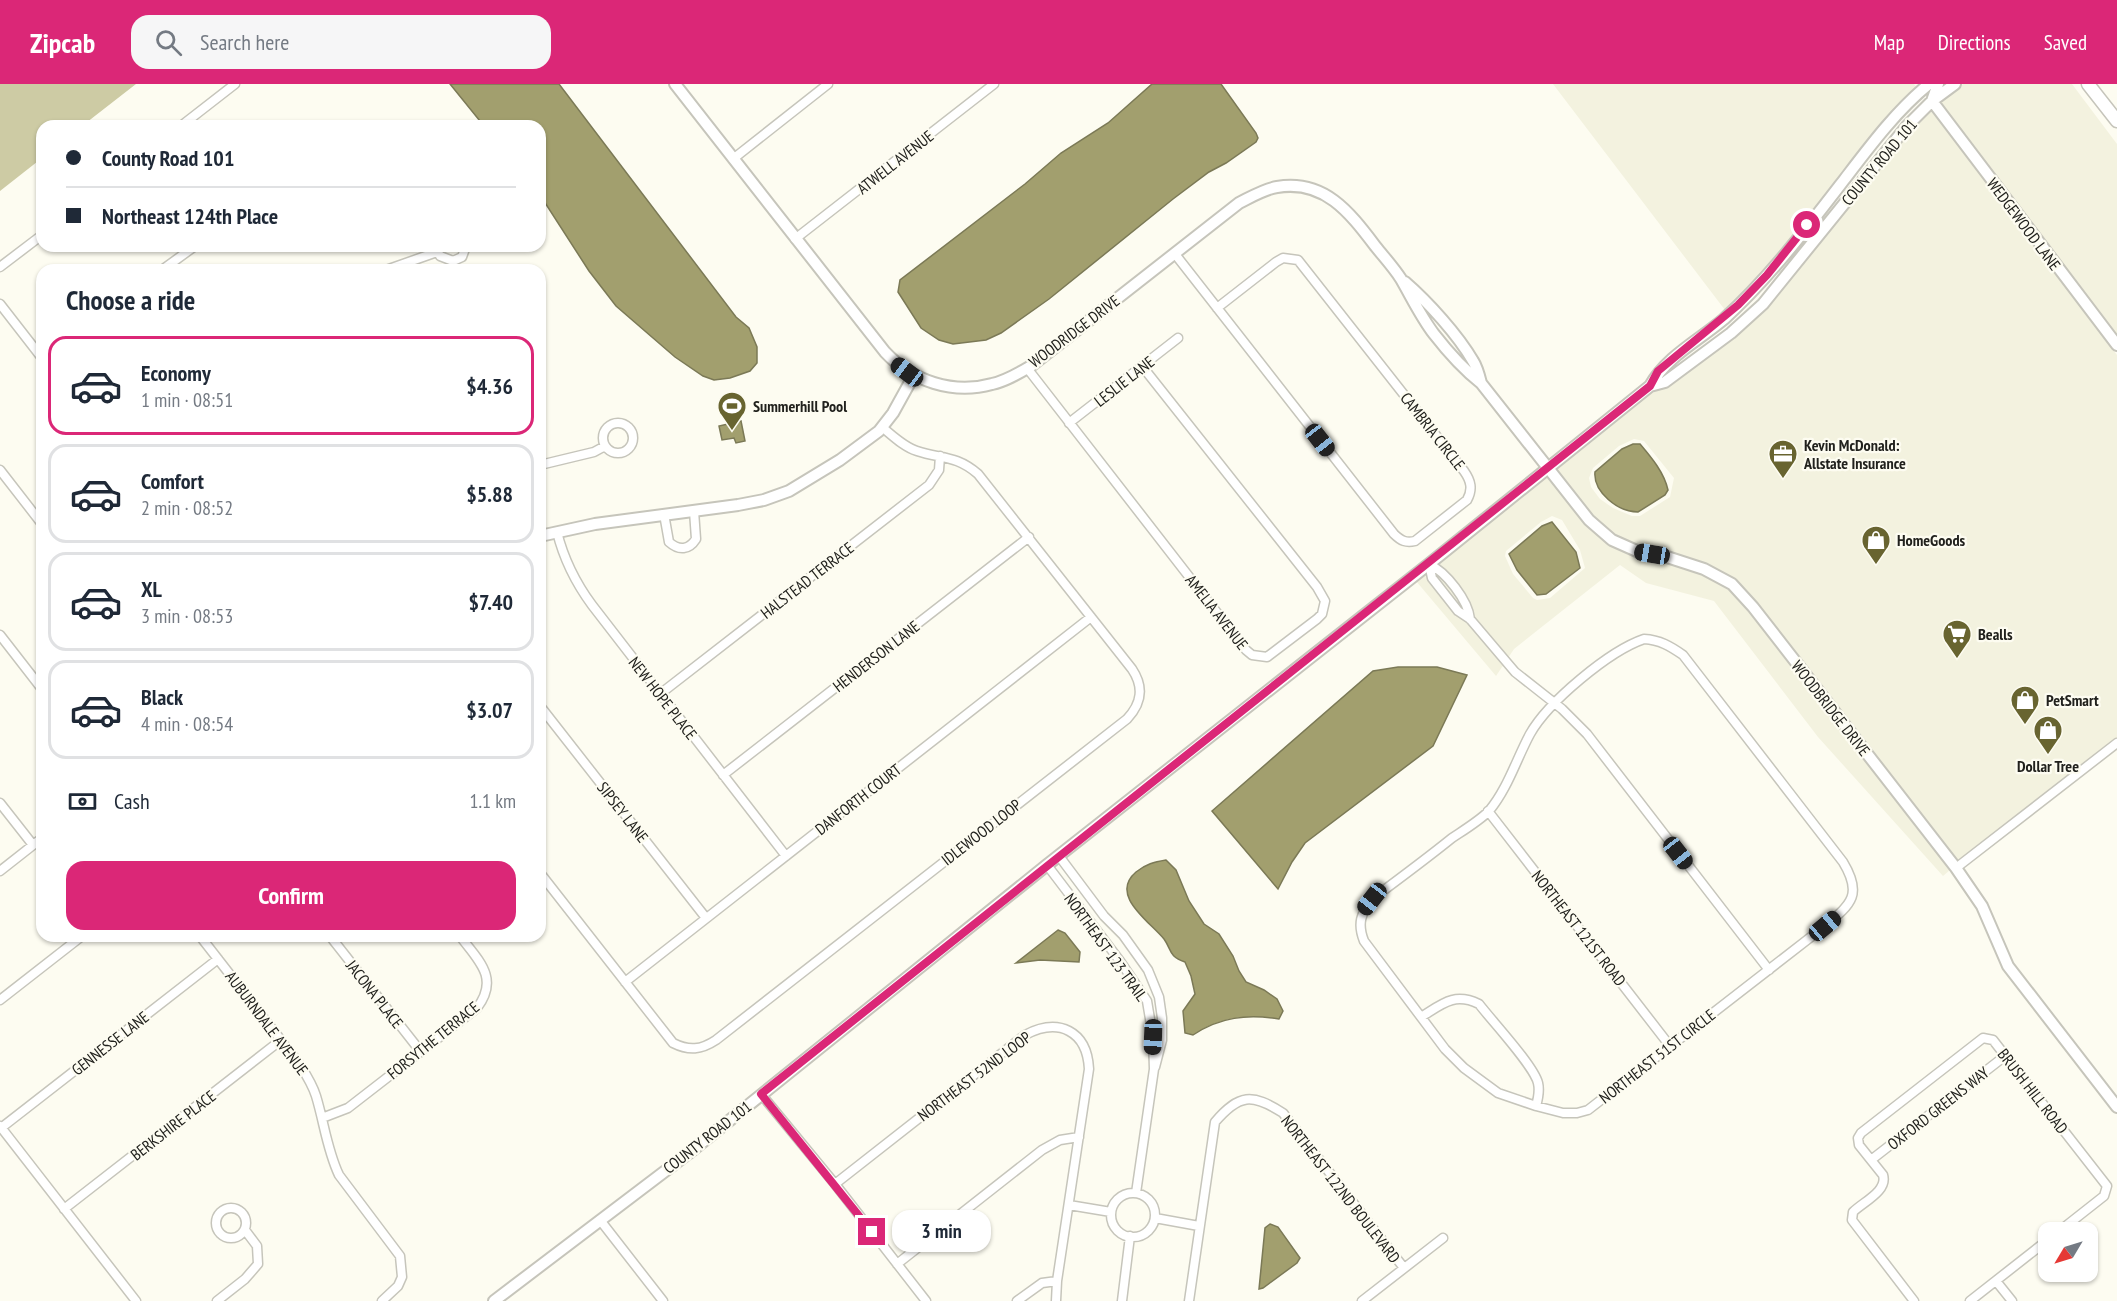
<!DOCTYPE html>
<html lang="en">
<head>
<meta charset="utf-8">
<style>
  :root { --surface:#fff; --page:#f6f6f7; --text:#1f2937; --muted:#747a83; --line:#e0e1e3; --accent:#db2777 }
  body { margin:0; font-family:"PT Sans Narrow",sans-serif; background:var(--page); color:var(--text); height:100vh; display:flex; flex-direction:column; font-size:22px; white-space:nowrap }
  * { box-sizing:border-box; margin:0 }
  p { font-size:20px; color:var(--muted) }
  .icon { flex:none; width:33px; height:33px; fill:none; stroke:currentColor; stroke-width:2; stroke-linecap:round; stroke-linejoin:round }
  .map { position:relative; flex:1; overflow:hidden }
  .panel { position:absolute; left:36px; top:180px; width:510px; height:678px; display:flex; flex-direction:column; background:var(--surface); border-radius:18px; box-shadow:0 2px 4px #0004 }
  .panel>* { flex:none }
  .top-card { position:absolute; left:36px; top:36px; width:510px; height:132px; border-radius:18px; box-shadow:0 2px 4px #0004; display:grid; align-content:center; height:132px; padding:0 30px; background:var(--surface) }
  .needle { width:39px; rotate:232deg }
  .controls { position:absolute; left:2038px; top:1138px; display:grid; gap:12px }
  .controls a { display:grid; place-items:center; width:60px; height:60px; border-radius:12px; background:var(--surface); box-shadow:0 2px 4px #0004; font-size:30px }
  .end { position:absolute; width:27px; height:27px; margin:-14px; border:8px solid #db2777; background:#fff; box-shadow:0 0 0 3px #fff }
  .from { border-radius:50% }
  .bubble { position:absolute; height:42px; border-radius:18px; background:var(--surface); box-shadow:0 2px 4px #0004; font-size:20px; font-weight:800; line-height:42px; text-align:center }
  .car { position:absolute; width:18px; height:36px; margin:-18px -9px; border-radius:8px; box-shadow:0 0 4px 2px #0007; background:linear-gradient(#222 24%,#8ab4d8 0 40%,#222 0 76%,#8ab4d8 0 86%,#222 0) }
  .top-card b { display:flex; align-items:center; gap:21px; height:57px; font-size:22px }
  .top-card b+b { border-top:2px solid var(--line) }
  .top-card i { width:15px; height:15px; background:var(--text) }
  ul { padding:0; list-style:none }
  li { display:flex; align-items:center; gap:18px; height:99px; margin:0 12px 9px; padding:0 18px; border:3px solid var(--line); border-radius:18px }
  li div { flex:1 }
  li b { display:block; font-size:22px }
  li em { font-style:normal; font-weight:800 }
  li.selected { border-color:var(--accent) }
  li>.icon { width:54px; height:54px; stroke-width:1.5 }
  h2 { padding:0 30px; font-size:27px; line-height:72px }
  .pay { display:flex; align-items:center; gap:15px; height:66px; padding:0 30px; font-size:22px }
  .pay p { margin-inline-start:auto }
  .cta { display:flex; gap:12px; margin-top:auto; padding:12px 30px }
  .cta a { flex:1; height:69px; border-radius:18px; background:var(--accent); color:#fff; font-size:24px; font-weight:800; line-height:69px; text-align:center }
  header { display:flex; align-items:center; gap:36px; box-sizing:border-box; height:84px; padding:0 30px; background:var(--accent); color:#fff }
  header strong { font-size:28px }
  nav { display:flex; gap:33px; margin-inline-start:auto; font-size:21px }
  .search { width:420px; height:54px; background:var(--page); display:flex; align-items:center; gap:15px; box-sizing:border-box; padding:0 21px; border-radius:18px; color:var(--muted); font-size:22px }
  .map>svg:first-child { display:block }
  .built { fill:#f3f2df; fill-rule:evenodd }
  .green { fill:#cdcba4 }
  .water { fill:#a29f6e; stroke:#7b7956; stroke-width:1.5 }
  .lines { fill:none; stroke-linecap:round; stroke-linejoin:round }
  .minor-casing { stroke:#c6c5bb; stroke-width:11 }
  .tertiary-casing { stroke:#c6c5bb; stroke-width:14 }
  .secondary-casing { stroke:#c6c5bb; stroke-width:15 }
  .minor { stroke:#fff; stroke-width:8 }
  .tertiary { stroke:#fff; stroke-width:10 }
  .secondary { stroke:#fff; stroke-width:12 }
  .route { stroke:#db2777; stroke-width:8 }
  .labels { text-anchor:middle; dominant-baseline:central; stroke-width:4.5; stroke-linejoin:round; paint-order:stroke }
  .street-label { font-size:16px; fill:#21211d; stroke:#fdfcf1 }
  .poi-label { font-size:16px; font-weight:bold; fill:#21211d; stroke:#fdfcf1; text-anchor:start }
</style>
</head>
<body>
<header>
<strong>Zipcab</strong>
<div class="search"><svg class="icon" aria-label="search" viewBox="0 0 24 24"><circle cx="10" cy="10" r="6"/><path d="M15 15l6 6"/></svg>Search here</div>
<nav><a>Map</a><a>Directions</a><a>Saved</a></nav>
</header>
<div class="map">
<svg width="2117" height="1217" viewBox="0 0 2117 1217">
  <rect width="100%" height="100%" fill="#fdfcf1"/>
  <path class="built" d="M1553,0H1914L1917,4L1877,45L1764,188L1725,226Z
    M1963,0H2072L2117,60V252L1940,18Z
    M1931,25L2117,271V663L1959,780L1757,520L1737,496L1707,480L1667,467L1641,463L1616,451L1593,432L1554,384L1650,308L1668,302L1734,253L1767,223L1911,45ZM1634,355L1644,357L1674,394L1670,413L1640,432H1632L1613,424L1600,415L1591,403L1589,394L1593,384L1619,362Z
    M1546,391L1585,439L1610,460L1636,473L1662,477L1702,490L1729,504L1748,527L1950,786L1943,792L1818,653L1714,517L1646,499L1620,481L1514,565L1496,592L1416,497ZM1552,432L1562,436L1580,466L1585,484L1550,514L1537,516L1533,514L1513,490L1505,472L1506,467L1541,438Z"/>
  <path class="green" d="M0,0H136L82,42H42V74L0,107Z"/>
  <path class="water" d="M450,0H559L736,233L749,244L757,263V279L750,287L730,294L714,296L703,292L675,273L616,222L589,187L540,111V42H484Z
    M1152,0H1221L1256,49L1258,54L1256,58L1226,79L1209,88L1173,115L1049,215L1001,249L986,256L953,260L939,256L921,244L898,208L900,196L1025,100L1061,69L1108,39Z
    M741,337L745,357L736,359L734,354L722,356L719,342Z
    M1633,360H1640C1651,373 1664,388 1668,406L1665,411L1638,428C1618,428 1593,408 1595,388L1622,365Z
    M1552,438L1576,468L1580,484L1546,510L1537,511L1517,486L1509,470L1542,442Z
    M1398,583H1437L1467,591L1433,662L1305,759L1292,778L1278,805L1212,727L1373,587Z
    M1166,776L1176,786L1189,817L1204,840L1219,850L1233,872L1239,887L1246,898L1264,906L1277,915L1283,927L1279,935C1247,930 1220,933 1193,951L1185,949L1183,927L1195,910L1191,892L1185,878C1168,872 1172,866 1164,855C1149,837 1109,811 1136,788C1146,780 1154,778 1166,776Z
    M1058,846L1065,849L1080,868L1079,878L1040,876L1016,879Z
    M1270,1140L1278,1143L1300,1174L1297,1179L1263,1204L1259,1205L1265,1144Z"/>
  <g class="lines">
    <g class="minor-casing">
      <path id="minor" d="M181,42L235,0
        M733,75L828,0
        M795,155L994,0
        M435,162L440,172L453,177L462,173L466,162
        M1175,170L1394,450C1401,457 1406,459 1415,457L1467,416C1473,405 1471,397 1464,387L1298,176L1283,174L1276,178L1217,224
        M0,183L42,151
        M162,186L195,162
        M386,186L437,168
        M0,220L42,274
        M1027,284L1246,566L1252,571L1267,573L1317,535L1322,530L1325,517L1317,503L1142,282
        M603 354a15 15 0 1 1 30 0a15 15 0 1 1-30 0Z
        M1069,339L1178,254
        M540,381L594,368L605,362
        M0,386L42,440
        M664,430L669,458C679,467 689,466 696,455L694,427
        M557,448C564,476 575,498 592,521L786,772
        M1429,480L1432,494L1458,527L1470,535L1515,588L1562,625L1587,650L1769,886
        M1429,480C1446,488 1468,516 1470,535
        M0,551L42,605
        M1644,555C1660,556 1670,562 1683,571L1843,778C1863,811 1851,820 1825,842L1588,1026L1577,1029H1563L1536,1022L1498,1009L1464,984L1445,965L1364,857C1357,839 1361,830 1372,815C1399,795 1426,775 1452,754C1464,746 1479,737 1489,727C1508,704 1516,676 1530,650C1548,618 1609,567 1644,555Z
        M660,610L929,401L939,386L940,372
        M540,622L706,834
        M723,691L1029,453
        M0,719L33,761
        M1488,727L1670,962
        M1059,772L1104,832L1123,851L1148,886L1159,913L1162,934V956L1155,983
        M1047,781L1120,877L1147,917L1153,953L1154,985L1136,1109
        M1956,784L2117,659
        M0,787L42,754
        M540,789L673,959C689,967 701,966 716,956L1127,635C1142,619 1144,603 1132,585L978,390C956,371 941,375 917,367C904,363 893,352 882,343
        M200,852L298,978C305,989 312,999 316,1012C324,1038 327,1066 339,1091L400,1172L402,1193L398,1202L382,1217
        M330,852L421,968
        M625,898L1091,533
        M0,916L82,852
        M1421,933C1442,920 1454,908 1479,920C1492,937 1534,982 1538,999C1540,1007 1538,1015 1536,1022
        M761,1010L835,1100L926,1217
        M322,1034L348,1024L477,924C500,894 478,876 460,852
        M0,1042L136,1217
        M1,1044L218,875
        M1871,1076L2005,972
        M835,1100L1025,951C1059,933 1087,947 1089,985L1057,1197L1056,1217
        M1111 1131a22 22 0 1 1 44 0a22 22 0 1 1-44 0Z
        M1069,1121L1111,1128
        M216 1139a15 15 0 1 1 30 0a15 15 0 1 1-30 0Z
        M64,1125L281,956
        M1155,1134L1199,1142
        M600,1136L663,1217
        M897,1180L1042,1066L1060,1056L1079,1053
        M1996,1197L2012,1217
        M217,1217L245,1195L258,1180L257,1162L245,1146
        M1017,1217L1042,1199L1057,1197
        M1122,1217L1130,1152
        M1189,1217L1215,1038C1239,1010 1252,1009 1283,1029L1404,1184
        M1362,1217L1443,1154
        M1914,1217L1852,1136L1853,1128C1863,1118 1888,1107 1883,1091L1859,1061L1858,1054L1861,1049L1983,954L1993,956L2107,1102L2104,1112L2057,1149
        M1970,1217L2049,1155"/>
    </g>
    <g class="tertiary-casing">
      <path id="tertiary" d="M675,0L885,268C912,297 953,311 992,300C1006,297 1019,289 1031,282L1239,119C1251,113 1264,105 1277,103C1325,95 1350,129 1376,163C1384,173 1394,184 1401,195C1412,214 1421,233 1434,250C1448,268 1463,285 1481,299L1589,436L1612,456L1639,468L1664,472L1704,485L1732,500L1753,523L1956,784L1982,822L2008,882L2117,1023
        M1938,0L1932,17L2117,261
        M1405,198C1428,218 1458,251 1473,277C1477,283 1479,291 1481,299
        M1650,302C1667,272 1698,257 1724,235C1769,194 1807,144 1844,96C1870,62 1896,27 1929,0
        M540,452L595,440L738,421L764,416L789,407L840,376L879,347L893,329L914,291
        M494,1217L689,1069L1047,781L1429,480L1650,302L1665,298L1731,249L1763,220L1907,42L1932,17L1955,0"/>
    </g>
    <g class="secondary-casing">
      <path id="secondary" d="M2088,0L2117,37"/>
    </g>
    <use href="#minor" class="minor"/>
    <use href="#tertiary" class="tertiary"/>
    <use href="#secondary" class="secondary"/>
  </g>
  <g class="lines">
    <path class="route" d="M872,1148L761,1010L1650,302L1658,287L1738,221L1767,191L1807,141"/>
  </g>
  <defs>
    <g id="stadium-pin" transform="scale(1.5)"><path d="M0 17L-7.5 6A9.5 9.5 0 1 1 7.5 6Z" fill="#686430" stroke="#fdfcf1"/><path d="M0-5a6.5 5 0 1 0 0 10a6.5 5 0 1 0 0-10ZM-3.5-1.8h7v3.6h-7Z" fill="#fff"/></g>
    <g id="office-pin" transform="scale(1.5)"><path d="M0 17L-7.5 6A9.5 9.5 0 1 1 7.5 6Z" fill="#686430" stroke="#fdfcf1"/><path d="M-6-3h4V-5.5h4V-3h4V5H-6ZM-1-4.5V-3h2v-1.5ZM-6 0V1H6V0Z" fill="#fff"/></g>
    <g id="shop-pin" transform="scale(1.5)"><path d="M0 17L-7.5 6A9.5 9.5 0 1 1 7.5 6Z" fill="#686430" stroke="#fdfcf1"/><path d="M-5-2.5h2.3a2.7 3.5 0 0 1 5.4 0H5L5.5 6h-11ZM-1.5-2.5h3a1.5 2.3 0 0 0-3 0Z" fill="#fff"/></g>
    <g id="supermarket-pin" transform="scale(1.5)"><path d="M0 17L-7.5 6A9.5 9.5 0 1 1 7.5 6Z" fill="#686430" stroke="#fdfcf1"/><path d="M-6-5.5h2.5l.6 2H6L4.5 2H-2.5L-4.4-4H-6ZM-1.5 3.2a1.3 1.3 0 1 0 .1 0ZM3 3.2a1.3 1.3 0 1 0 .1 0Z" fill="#fff"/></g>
  </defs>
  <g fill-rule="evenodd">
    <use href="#stadium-pin" x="732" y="322"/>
    <use href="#office-pin" x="1783" y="370"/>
    <use href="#shop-pin" x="1876" y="456"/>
    <use href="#supermarket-pin" x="1957" y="550"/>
    <use href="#shop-pin" x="2025" y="616"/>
    <use href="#shop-pin" x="2048" y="646"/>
  </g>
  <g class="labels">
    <g class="street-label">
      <text transform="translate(895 78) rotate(-38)">ATWELL AVENUE</text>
      <text transform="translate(1879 78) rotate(-50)">COUNTY ROAD 101</text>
      <text transform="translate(2024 140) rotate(53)">WEDGEWOOD LANE</text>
      <text transform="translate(1074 247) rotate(-37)">WOODRIDGE DRIVE</text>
      <text transform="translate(1124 297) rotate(-38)">LESLIE LANE</text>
      <text transform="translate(1433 347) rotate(52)">CAMBRIA CIRCLE</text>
      <text transform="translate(807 496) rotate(-38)">HALSTEAD TERRACE</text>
      <text transform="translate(1217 528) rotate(52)">AMELIA AVENUE</text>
      <text transform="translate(876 572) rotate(-38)">HENDERSON LANE</text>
      <text transform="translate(663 614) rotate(52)">NEW HOPE PLACE</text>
      <text transform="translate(1831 624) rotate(52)">WOODBRIDGE DRIVE</text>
      <text transform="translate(858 715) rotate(-38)">DANFORTH COURT</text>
      <text transform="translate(623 728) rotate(52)">SIPSEY LANE</text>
      <text transform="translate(981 748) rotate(-38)">IDLEWOOD LOOP</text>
      <text transform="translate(1579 844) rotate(52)">NORTHEAST 121ST ROAD</text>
      <text transform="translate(1106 863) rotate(54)">NORTHEAST 123 TRAIL</text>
      <text transform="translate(375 910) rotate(52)">JACONA PLACE</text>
      <text transform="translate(267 939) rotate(53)">AUBURNDALE AVENUE</text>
      <text transform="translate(433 956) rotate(-39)">FORSYTHE TERRACE</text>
      <text transform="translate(110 959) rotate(-38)">GENNESSE LANE</text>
      <text transform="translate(1657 972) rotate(-38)">NORTHEAST 51ST CIRCLE</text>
      <text transform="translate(974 992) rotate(-37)">NORTHEAST 52ND LOOP</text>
      <text transform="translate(2033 1007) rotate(52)">BRUSH HILL ROAD</text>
      <text transform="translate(1938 1024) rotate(-38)">OXFORD GREENS WAY</text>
      <text transform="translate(173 1041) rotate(-38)">BERKSHIRE PLACE</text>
      <text transform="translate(707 1053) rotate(-38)">COUNTY ROAD 101</text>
      <text transform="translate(1341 1105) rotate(52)">NORTHEAST 122ND BOULEVARD</text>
    </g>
    <g class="poi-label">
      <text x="753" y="322">Summerhill Pool</text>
      <text x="1804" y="361">Kevin McDonald:<tspan x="1804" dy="18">Allstate Insurance</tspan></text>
      <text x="1897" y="456">HomeGoods</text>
      <text x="1978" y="550">Bealls</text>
      <text x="2046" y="616">PetSmart</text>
      <text x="2048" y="682" text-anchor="middle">Dollar Tree</text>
    </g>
  </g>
</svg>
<div class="controls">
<a><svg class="needle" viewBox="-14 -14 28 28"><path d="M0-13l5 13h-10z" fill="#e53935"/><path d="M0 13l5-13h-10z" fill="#747a83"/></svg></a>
</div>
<i class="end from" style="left:1807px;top:141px"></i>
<i class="end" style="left:872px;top:1148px"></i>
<div class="bubble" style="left:892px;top:1126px;width:99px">3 min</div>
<i class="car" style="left:907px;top:288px;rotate:307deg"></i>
<i class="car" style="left:1320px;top:356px;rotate:142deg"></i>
<i class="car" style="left:1652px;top:470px;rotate:279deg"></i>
<i class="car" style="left:1678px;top:769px;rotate:142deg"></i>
<i class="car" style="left:1372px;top:815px;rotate:218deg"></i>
<i class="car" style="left:1825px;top:842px;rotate:50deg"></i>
<i class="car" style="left:1153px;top:953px;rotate:182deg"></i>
<div class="top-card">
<b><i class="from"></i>County Road 101</b>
<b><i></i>Northeast 124th Place</b>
</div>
<section class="panel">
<h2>Choose a ride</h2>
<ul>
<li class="selected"><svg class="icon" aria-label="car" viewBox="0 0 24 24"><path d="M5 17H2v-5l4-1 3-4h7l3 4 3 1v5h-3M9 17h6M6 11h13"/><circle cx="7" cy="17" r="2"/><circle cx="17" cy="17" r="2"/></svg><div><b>Economy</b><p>1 min · 08:51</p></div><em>$4.36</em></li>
<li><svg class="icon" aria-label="car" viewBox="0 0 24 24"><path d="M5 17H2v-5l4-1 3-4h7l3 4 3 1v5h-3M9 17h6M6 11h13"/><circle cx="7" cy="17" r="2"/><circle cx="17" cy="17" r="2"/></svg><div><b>Comfort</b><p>2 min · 08:52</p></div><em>$5.88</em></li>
<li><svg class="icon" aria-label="car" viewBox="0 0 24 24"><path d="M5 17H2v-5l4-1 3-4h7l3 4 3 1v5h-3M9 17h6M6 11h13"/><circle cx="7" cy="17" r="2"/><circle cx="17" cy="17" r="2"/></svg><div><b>XL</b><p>3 min · 08:53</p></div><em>$7.40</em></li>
<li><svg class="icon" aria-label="car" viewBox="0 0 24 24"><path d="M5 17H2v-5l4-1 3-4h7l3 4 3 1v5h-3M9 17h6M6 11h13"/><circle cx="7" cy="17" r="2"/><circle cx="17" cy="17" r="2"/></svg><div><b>Black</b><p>4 min · 08:54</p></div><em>$3.07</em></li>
</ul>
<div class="pay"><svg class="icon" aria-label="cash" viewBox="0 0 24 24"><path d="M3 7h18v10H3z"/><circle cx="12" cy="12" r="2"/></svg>Cash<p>1.1 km</p></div>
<div class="cta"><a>Confirm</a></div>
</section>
</div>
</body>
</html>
